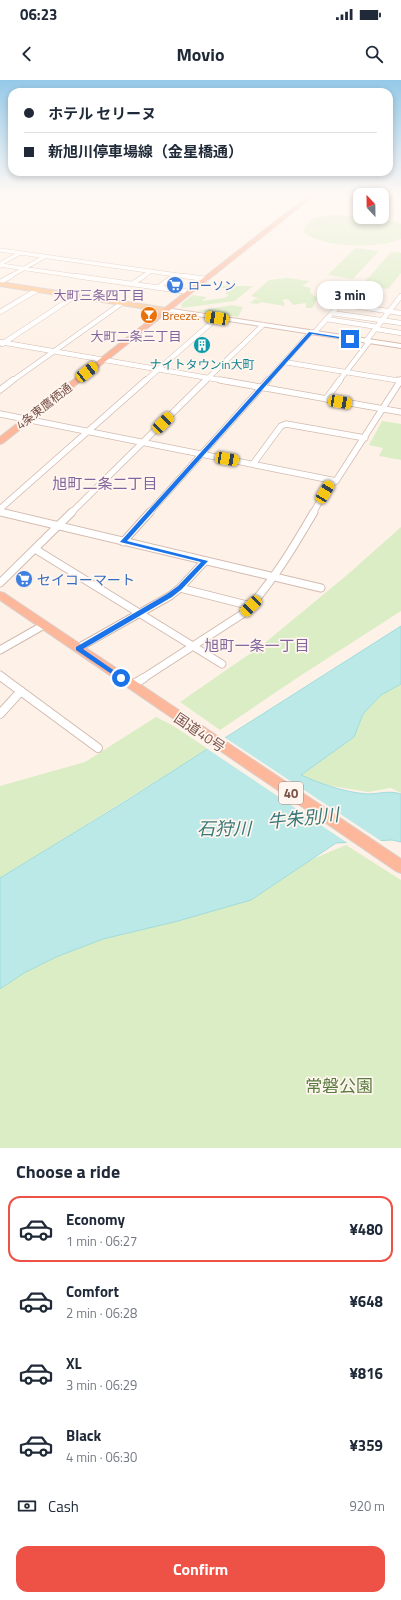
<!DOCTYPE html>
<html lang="en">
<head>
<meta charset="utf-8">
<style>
  :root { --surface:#fff; --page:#f6f6f7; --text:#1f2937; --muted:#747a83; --line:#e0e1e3; --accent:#ee5247 }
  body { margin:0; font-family:"Titillium Web","Noto Sans JP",sans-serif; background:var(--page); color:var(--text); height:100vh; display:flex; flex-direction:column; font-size:15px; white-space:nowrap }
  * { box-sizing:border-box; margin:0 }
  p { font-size:13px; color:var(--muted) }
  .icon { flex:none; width:22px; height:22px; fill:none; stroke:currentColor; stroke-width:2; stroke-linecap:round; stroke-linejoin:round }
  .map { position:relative; height:1068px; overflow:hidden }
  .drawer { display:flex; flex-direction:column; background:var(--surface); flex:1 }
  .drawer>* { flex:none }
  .banner { position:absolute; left:8px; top:8px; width:385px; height:88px; border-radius:12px; box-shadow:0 2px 6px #0003; display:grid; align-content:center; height:88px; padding:0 16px; background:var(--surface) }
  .needle { width:26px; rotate:338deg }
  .controls { position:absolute; left:353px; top:108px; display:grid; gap:8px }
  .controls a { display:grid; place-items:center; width:36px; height:36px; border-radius:8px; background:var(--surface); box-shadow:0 2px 6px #0003; font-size:20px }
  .end { position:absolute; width:18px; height:18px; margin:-9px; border:5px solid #1a73e8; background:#fff; box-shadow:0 0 0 2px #fff }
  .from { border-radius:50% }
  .bubble { position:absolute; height:28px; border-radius:12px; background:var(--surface); box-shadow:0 2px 6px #0003; font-size:13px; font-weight:700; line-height:28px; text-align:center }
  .car { position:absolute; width:12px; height:24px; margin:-12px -6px; border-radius:5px; box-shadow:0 0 3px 1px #0007; background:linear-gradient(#f5c518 24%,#345 0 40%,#f5c518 0 76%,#345 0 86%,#f5c518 0) }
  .banner b { display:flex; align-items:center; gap:14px; height:38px; font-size:15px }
  .banner b+b { border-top:1px solid var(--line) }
  .banner i { width:10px; height:10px; background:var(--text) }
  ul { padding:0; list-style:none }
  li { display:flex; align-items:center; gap:12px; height:66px; margin:0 8px 6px; padding:0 8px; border:2px solid transparent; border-radius:12px }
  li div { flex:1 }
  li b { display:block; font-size:15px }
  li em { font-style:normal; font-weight:700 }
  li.selected { border-color:var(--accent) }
  li>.icon { width:36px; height:36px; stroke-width:1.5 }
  h2 { padding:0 16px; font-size:18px; line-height:48px }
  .pay { display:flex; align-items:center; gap:10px; height:44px; padding:0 16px; font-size:15px }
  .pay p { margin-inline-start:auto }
  .primary-button { display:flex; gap:8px; margin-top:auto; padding:8px 16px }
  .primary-button a { flex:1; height:46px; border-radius:12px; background:var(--accent); color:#fff; font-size:16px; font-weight:700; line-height:46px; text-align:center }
  .status { display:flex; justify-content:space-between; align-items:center; height:28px; padding:0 20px; background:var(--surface); direction:ltr }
  .status svg { height:11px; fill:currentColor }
  header { display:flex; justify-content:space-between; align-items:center; height:52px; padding:0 16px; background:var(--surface); font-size:18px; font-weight:700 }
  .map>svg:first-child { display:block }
  .green { fill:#dbedc5 }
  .water { fill:#bae9e8; stroke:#a0dcdb }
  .pier { fill:#fef2e8 }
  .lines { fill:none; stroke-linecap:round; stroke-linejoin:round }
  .minor-far4-casing { stroke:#d3baaf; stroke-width:4.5 }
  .minor-far3-casing { stroke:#d3baaf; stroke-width:5.5 }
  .minor-far2-casing { stroke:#d3baaf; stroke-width:7 }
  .minor-far1-casing { stroke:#d3baaf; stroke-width:9 }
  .minor-casing { stroke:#d3baaf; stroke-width:10 }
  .secondary-casing { stroke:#d9baaf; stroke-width:2 }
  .primary-casing { stroke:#dacfcc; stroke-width:2 }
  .trunk-casing { stroke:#dacfcc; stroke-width:2 }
  .minor-far4 { stroke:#fff; stroke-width:3.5 }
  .minor-far3 { stroke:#fff; stroke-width:4.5 }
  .minor-far2 { stroke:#fff; stroke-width:5.5 }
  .minor-far1 { stroke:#fff; stroke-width:7 }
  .minor { stroke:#fff; stroke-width:8 }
  .secondary { fill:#fff; fill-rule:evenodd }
  .primary { fill:#ffcb9d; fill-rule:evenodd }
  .trunk { fill:#fdb89c; fill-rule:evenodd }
  .route { fill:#1a73e8 }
  .labels { text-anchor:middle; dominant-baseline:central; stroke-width:3.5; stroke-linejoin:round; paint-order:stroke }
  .far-shop-label { font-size:12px; fill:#366cbe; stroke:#fff6ef; text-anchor:start }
  .far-food-label { font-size:12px; fill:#c56008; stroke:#fff6ef; text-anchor:start }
  .far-culture-label { font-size:12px; fill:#0d838f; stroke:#fff6ef }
  .far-street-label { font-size:12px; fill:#7a534a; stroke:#fff6ef }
  .far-neighbourhood-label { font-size:13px; fill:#82659d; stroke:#fff6ef }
  .shield { fill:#fff6ef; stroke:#a2847c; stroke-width:1 }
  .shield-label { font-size:13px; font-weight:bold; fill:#7a534a }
  .shop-label { font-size:14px; fill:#366cbe; stroke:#fff6ef; text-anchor:start }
  .street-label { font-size:14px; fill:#7a534a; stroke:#fff6ef }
  .neighbourhood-label { font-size:15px; fill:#82659d; stroke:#fff6ef }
  .near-park-label { font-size:17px; fill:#597a3e; stroke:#fff6ef }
  .near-water-label { font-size:18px; font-style:italic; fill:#397878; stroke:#fff6ef }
</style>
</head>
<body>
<div class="status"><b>06:23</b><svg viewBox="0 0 49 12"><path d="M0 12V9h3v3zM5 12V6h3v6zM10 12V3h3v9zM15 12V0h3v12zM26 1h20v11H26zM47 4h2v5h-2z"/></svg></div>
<header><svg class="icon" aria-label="back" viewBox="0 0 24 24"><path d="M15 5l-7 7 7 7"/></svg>Movio<svg class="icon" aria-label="search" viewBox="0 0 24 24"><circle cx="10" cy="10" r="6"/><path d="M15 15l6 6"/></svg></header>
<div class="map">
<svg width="401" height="1068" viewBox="0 0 401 1068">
  <rect width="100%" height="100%" fill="#fef2e8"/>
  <path class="green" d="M334,134L394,141L401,144V159C376,169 327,168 304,153V149L313,138Z
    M355,168L379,171L353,199L328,195Z
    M391,172L401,173V193L388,209L362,205Z
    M287,198L310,201L302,206L311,208L310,212L314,216L320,217V219L316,221L312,228H306V223L293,225L288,219L282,220L285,224L284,226L261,222L258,224L250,223L255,219L262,220L251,216L269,200Z
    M216,206H253L235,221L182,228L181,224L193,215L207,217L202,221L224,218L229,215L225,214L231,209L214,207Z
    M232,225L243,227L238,237L196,231Z
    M382,341L401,344V380L379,376L383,368L369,365Z
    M401,447V531L300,596L220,650L180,622L261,566L347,495Z
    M401,604V713L391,708L368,712L320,704L300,695L354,657L363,634L381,615Z
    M156,637L172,645L208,669L0,798V706L85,682Z
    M346,765L401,800V1068H0V909L24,893L56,877L103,859L178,841L251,820L308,781Z"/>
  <path class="water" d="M401,546V604L381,615L363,634L354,657L301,695C321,704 344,712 367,714C380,714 388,710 401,714V762L392,760L336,763L251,820L178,841L103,859L56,877L24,893L0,909V798L121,724Z"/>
  <path class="pier" d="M224,657L384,763L349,764L206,668Z"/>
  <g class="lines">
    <g class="minor-far4-casing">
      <path id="minor-far4" d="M0,170L191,197
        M0,184L20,173
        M0,185L83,197
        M9,197L44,177
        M142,197L151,191
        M172,197L175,195"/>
    </g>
    <g class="minor-far3-casing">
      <path id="minor-far3" d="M76,196L189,212
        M184,196L206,199
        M0,202L11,196
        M132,204L144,196
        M157,208L174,196
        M0,232L37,210
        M332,233L401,243
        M326,239L378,247
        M376,249L401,253
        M314,253L340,224L401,233
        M366,261L401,216
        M0,262L226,301
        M2,264L75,216
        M284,282L401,301
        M12,301L122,223
        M145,301L217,238
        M205,301L263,245
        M267,301L311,252
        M339,301L369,262
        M400,301L401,300"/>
    </g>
    <g class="minor-far2-casing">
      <path id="minor-far2" d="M220,300L401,332
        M398,300L401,301
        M0,310L13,300
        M326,319L340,300
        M0,334L336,401
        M253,384L281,346L286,344L365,358
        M0,429L146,300
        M0,432L4,433
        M71,433L206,300
        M149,433L268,300
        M313,433L329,405L336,401L401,300"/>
    </g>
    <g class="minor-far1-casing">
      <path id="minor-far1" d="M0,432L321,508
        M123,462L150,432
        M35,469L222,584
        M0,503L72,432
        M180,508L251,526
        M78,568L170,516L180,508L205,481
        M0,570L44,545
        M0,595L5,599
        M142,599L244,533C272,503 293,468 314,432"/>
    </g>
    <g class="minor-casing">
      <path id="minor" d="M3,598L98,668
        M132,605L144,598
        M0,634L21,611"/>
    </g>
    <g class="secondary-casing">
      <path id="secondary" d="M166,228L401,264V268L164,231L163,230Z"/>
    </g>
    <g class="primary-casing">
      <path id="primary" d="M0,202L166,228L169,230L166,232L0,206Z"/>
    </g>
    <g class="trunk-casing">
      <path id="trunk" d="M312,113H317L3,363L0,364V357Z
        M0,512L4,513L401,779V793L396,791L0,520Z"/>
    </g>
    <use href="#minor-far4" class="minor-far4"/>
    <use href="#minor-far3" class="minor-far3"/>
    <use href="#minor-far2" class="minor-far2"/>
    <use href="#minor-far1" class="minor-far1"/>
    <use href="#minor" class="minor"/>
    <use href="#secondary" class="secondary"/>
    <use href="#primary" class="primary"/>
    <use href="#trunk" class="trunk"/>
  </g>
  <linearGradient id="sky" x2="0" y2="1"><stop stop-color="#95c9e8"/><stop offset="0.43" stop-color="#fff9f5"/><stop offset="1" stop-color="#fff9f5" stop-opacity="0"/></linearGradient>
  <rect width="401" height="263" fill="url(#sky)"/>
  <path class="route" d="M309,252L352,259L350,260L312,254L127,461L208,481L182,509L172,517L83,569L125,598L121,600L119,599L76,570V567L167,514L178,506L201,482L120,462Z"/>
  <defs>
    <g id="supermarket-disc" transform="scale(0.9)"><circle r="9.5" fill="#3f7fe0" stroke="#fff6ef"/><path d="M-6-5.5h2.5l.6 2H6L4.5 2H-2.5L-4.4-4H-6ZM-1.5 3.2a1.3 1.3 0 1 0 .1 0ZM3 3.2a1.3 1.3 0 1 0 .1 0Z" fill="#fff"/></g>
    <g id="bar-disc" transform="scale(0.9)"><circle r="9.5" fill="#e8710a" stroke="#fff6ef"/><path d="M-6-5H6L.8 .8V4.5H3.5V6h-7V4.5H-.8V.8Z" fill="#fff"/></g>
    <g id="building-disc" transform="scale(0.9)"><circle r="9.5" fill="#0f9aa8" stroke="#fff6ef"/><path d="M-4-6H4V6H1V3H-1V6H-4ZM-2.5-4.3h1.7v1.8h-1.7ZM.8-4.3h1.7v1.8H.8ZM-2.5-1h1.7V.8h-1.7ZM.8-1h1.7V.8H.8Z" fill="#fff"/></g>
  </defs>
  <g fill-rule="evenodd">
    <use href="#supermarket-disc" x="175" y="205"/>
    <use href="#bar-disc" x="149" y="235"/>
    <use href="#building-disc" x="202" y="265"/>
    <use href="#supermarket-disc" x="24" y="499"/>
  </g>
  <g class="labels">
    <g class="far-shop-label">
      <text x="188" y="205">ローソン</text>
    </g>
    <g class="far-food-label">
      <text x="162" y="235">Breeze.</text>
    </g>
    <g class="far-culture-label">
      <text x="202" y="284">ナイトタウンin大町</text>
    </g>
    <g class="far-street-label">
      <text transform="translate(44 326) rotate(-38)">4条東鷹栖通</text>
    </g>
    <g class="far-neighbourhood-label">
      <text x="99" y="215">大町三条四丁目</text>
      <text x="136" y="256">大町二条三丁目</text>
    </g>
    <rect class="shield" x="279" y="702" width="24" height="22" rx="3"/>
    <g class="shield-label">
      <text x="291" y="713">40</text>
    </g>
    <g class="shop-label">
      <text x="37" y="499">セイコーマート</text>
    </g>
    <g class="street-label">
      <text transform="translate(200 652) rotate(34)">国道40号</text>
    </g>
    <g class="neighbourhood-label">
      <text x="105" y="403">旭町二条二丁目</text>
      <text x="257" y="565">旭町一条一丁目</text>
    </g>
    <g class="near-park-label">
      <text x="339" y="1006">常磐公園</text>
    </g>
    <g class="near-water-label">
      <text transform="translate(303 738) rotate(-6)">牛朱別川</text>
      <text x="224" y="748">石狩川</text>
    </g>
  </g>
</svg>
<div class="controls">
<a><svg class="needle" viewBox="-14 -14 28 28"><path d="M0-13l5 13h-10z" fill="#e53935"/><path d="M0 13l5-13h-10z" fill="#747a83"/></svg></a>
</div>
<i class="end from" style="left:121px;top:598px"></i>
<i class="end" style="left:350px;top:259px"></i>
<div class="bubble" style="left:317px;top:201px;width:66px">3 min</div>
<i class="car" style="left:217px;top:238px;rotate:279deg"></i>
<i class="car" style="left:87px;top:292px;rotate:52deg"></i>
<i class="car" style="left:340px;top:322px;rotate:100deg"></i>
<i class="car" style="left:163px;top:343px;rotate:45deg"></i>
<i class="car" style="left:227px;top:379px;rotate:100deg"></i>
<i class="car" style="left:325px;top:412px;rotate:31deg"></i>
<i class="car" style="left:251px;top:526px;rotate:226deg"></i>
<div class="banner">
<b><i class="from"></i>ホテル セリーヌ</b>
<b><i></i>新旭川停車場線（金星橋通）</b>
</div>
</div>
<section class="drawer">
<h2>Choose a ride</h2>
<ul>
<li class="selected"><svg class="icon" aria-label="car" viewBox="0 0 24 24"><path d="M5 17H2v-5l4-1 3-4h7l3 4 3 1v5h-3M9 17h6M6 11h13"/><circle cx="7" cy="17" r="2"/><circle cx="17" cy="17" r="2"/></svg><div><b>Economy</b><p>1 min · 06:27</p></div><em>¥480</em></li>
<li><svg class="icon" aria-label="car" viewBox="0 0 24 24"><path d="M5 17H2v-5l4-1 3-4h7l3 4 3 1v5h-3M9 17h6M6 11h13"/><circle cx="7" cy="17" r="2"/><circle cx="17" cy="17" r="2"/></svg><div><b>Comfort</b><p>2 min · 06:28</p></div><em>¥648</em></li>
<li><svg class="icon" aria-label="car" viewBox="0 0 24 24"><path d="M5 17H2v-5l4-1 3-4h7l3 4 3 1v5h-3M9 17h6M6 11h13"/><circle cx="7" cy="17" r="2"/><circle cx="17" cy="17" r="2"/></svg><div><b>XL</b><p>3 min · 06:29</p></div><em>¥816</em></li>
<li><svg class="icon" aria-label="car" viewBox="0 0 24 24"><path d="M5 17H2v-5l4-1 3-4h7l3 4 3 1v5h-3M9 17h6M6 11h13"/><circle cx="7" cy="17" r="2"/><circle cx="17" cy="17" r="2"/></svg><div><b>Black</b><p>4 min · 06:30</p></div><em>¥359</em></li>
</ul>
<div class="pay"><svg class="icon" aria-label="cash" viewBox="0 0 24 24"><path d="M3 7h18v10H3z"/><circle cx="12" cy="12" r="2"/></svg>Cash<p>920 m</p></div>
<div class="primary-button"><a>Confirm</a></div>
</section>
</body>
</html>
